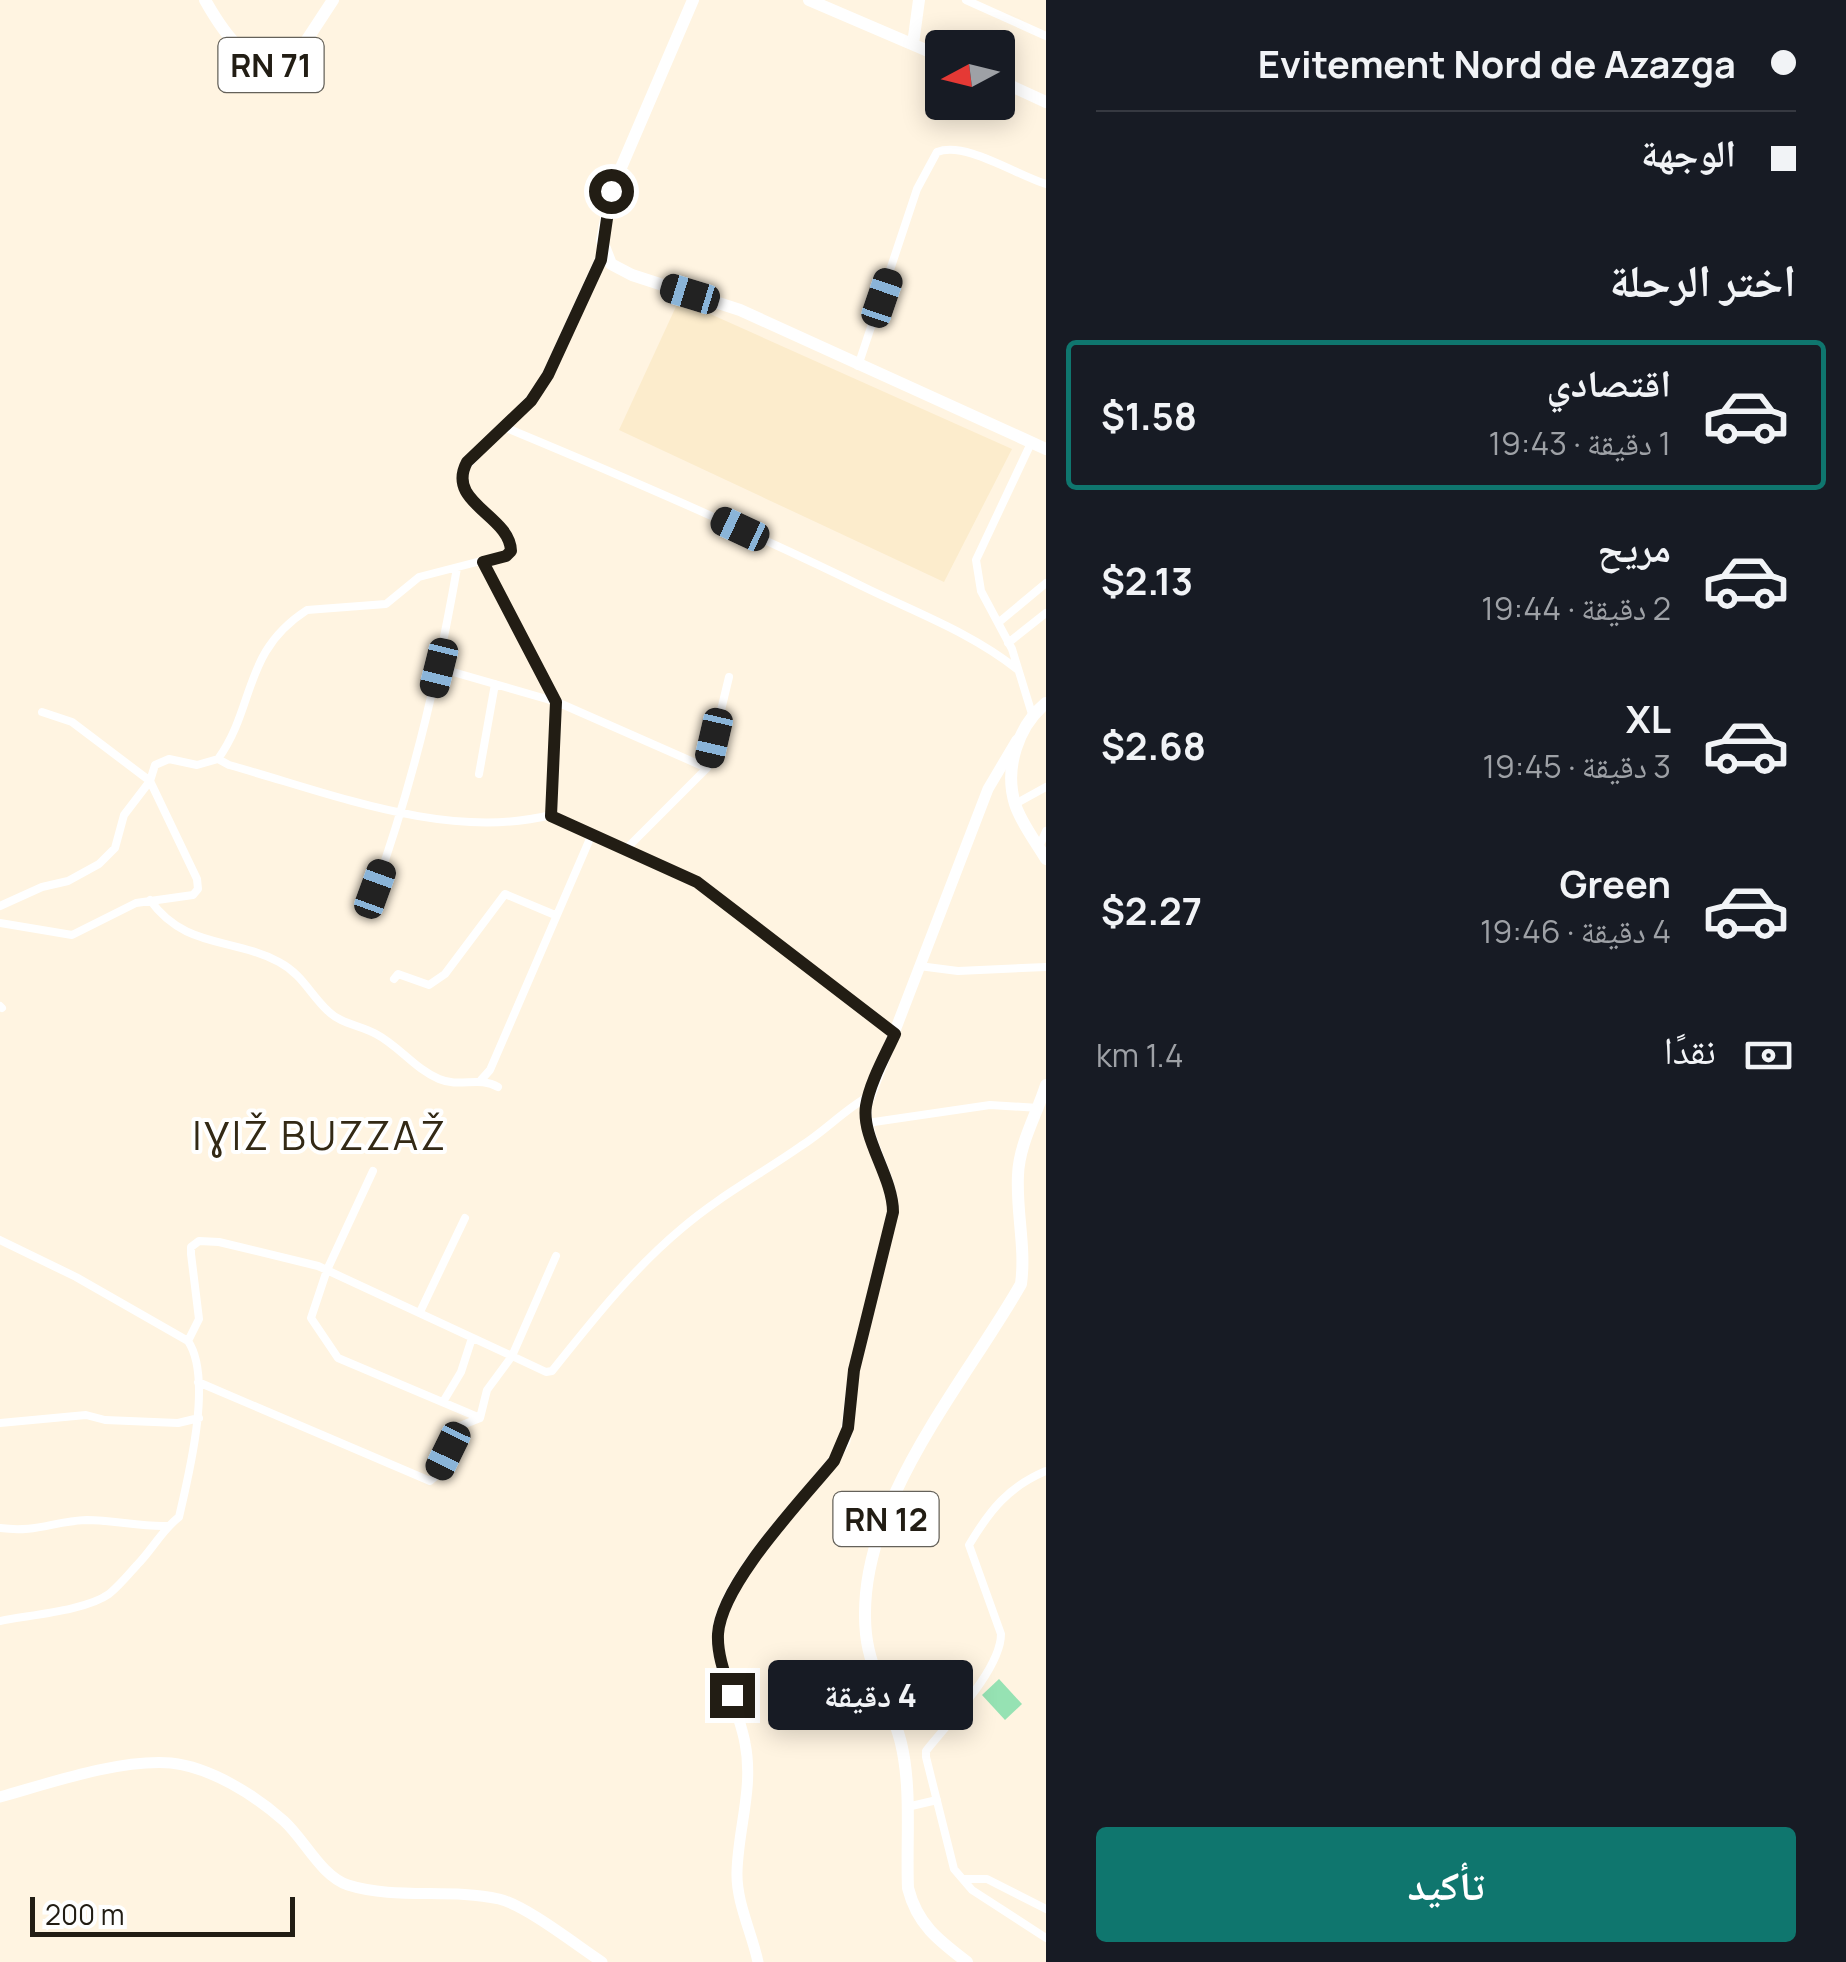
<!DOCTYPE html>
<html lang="ar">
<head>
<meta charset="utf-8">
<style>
  :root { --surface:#171b24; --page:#20242c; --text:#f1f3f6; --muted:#9ea1a6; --line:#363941; --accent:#0f766e }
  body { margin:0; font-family:Manrope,"Noto Naskh Arabic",sans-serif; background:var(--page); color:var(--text); direction:rtl; height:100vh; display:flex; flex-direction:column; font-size:38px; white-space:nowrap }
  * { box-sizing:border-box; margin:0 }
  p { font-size:32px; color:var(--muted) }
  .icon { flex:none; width:55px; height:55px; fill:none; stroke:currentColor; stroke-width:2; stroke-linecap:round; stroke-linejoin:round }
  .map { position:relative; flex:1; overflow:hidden; direction:ltr }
  .sheet { display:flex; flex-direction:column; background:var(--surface); width:800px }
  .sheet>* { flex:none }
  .guide { display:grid; align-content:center; height:220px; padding:0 50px; background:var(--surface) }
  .needle { width:65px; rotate:263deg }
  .buttons { position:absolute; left:925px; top:30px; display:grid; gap:20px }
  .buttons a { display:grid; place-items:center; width:90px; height:90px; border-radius:10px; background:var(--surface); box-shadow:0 5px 25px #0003; font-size:50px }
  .scale { position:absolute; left:30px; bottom:25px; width:265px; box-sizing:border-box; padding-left:10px; border:5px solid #221d14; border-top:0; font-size:28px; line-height:35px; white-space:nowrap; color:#221d14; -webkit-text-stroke:8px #fff; paint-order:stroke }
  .end { position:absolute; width:45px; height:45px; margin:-22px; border:12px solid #221d14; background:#fff; box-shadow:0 0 0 5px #fff }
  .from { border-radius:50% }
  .bubble { position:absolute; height:70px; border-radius:10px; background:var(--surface); box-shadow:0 5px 25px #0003; font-size:32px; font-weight:700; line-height:70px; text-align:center; direction:rtl }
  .car { position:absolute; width:30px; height:60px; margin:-30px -15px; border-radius:12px; box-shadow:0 0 8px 2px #0007; background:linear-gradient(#222 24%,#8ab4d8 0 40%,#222 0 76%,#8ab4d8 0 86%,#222 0) }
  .guide b { display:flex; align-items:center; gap:35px; height:95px; font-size:38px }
  .guide b+b { border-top:2px solid var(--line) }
  .guide i { width:25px; height:25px; background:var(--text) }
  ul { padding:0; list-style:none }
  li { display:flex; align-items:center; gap:30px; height:150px; margin:0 20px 15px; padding:0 30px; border:5px solid transparent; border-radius:10px }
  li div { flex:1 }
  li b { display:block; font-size:38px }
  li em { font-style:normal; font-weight:700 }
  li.active { border-color:var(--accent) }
  li>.icon { width:90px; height:90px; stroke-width:1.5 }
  h2 { padding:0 50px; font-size:45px; line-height:120px }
  .pay { display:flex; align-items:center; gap:25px; height:110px; padding:0 50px; font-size:38px }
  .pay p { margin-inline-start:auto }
  .button { display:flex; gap:20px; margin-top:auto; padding:20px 50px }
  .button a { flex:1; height:115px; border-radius:10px; background:var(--accent); color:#fff; font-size:40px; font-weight:700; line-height:115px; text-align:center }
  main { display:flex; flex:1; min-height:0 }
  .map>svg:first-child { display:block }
  .built { fill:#fceccc }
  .green { fill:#96e2b3 }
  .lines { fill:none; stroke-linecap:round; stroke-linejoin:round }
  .street { stroke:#fff; stroke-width:8 }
  .secondary { stroke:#fff; stroke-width:11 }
  .primary { stroke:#fff; stroke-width:12 }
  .route { stroke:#221d14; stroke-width:12 }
  .labels { text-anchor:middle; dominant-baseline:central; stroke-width:8; stroke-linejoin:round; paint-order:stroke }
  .shield { fill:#fff; stroke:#64615a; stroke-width:2.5 }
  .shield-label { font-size:32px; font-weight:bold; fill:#221d14 }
  .quarter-label { font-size:40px; letter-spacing:2.5px; fill:#332915; stroke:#fff }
</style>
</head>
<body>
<main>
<section class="sheet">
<div class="guide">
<b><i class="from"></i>Evitement Nord de Azazga</b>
<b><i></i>الوجهة</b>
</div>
<h2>اختر الرحلة</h2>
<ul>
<li class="active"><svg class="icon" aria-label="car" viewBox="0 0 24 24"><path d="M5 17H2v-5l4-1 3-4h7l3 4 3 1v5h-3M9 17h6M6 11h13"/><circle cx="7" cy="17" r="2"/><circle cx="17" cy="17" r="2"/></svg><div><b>اقتصادي</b><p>1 دقيقة · 19:43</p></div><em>$1.58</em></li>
<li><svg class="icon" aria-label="car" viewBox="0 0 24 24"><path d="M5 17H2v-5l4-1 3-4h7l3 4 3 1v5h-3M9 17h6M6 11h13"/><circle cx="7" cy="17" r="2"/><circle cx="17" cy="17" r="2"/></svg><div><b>مريح</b><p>2 دقيقة · 19:44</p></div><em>$2.13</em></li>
<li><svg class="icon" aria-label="car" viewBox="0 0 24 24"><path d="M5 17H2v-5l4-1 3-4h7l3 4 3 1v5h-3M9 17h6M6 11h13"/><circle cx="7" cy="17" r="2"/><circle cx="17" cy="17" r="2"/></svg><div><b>XL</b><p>3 دقيقة · 19:45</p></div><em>$2.68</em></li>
<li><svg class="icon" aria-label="car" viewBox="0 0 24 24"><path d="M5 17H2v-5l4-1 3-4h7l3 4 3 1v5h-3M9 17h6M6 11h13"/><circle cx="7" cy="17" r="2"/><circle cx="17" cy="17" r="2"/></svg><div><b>Green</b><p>4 دقيقة · 19:46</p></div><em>$2.27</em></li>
</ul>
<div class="pay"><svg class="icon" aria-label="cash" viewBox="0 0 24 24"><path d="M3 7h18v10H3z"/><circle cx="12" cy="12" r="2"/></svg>نقدًا<p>1.4 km</p></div>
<div class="button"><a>تأكيد</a></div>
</section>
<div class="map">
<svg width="1046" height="1962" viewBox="0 0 1046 1962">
  <rect width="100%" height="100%" fill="#fff4e1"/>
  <path class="built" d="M679,300L1012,449L944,582L619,430Z"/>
  <path class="green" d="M999,1679L1022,1704L1005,1720L982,1695Z"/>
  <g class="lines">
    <path class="street" d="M966,0L1046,36
      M858,366L917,189L937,152C966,141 1016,175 1046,184
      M504,427C627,478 750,531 870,590C920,614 975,635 1018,670
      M1032,441L976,560L981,591L1012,649L1032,714
      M483,562L557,702L551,815L697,881L894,1033
      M998,623L1046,583
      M1008,643L1046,613
      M439,668L557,702L707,768
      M218,759L229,765C330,793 447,841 551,815
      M479,774L495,684
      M1015,804L1046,787
      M1039,847L1046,831
      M625,850L707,768L729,677
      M375,889C413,784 438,677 457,568
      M150,900C185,949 232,937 279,962C303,975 309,993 328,1011C341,1024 360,1025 376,1034C399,1046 415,1069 439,1079C460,1088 479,1076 498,1087
      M0,906L42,887L68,881L99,864L115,848L124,815L150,781L72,722L42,712
      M0,923L72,935L136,903L193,895L198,889L197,879L150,781L155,765L169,759L197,765L218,759C256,706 242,652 307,610L386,604L419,577L508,554L512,547L503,528L482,511L465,490L463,470L540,388L603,250
      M919,966L958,971L1046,967
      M394,979L398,974L429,985L445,974L505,894L555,915
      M0,1006L2,1008
      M481,1080L490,1070L592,834
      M867,1123L990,1105L1039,1108
      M373,1171L327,1270L311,1318L338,1358L480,1418
      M0,1240L76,1277L188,1341C213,1378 189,1474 179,1517C162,1530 152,1550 137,1565C128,1575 119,1586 109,1594C85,1611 29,1615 0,1621
      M420,1312L465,1218
      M188,1341L199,1319L191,1254V1247L199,1241L219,1242L318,1266L512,1356L556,1256
      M198,1382L430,1481L436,1476L460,1426L480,1418L487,1390L512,1356L546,1372L552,1371C592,1321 632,1270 681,1229C718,1197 761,1174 801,1146C825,1131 844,1110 869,1096
      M443,1402L461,1372L472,1338
      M0,1423L86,1415L105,1420L178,1423L199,1418
      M1046,1471C1008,1487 990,1510 969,1545L1001,1634C1001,1669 948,1723 926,1751V1757L954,1869L972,1890L1046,1938
      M0,1528C37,1533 53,1521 87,1520C114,1520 140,1527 167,1526
      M907,1807L937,1800
      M964,1879H987L1046,1909"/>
    <path class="secondary" d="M0,1797C50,1783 119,1759 171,1763C210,1767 255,1795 284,1821C305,1840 321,1876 348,1885C395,1900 450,1888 499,1899C527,1906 576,1945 602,1962
      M758,1962C752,1933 736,1902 737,1872C738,1829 754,1787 745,1743C738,1703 708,1657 721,1616C738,1565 799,1504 833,1461L845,1441L854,1370L893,1211C893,1175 865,1143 866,1106L988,789L1017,740"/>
    <path class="primary" d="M205,0C223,32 251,76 293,61L333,0
      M693,0L611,191L602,241L611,264L632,275L740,310L1046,449
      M809,0L942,57
      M913,44L919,0
      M998,80L1046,102
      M1046,703C1018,726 1004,768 1015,804C1021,823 1036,842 1046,859
      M967,1962C938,1940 917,1924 908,1888C906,1841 912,1789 901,1743C892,1706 870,1672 866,1634C853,1510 963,1386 1021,1284C1026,1247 1016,1212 1018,1175C1019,1144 1037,1114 1046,1085"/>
  </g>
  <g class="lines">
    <path class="route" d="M611,191L601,260L548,375L531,401L467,462C445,503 510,515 511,551L506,556L483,562L556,702L551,816L697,882L895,1034C885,1056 870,1082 866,1106C861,1138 893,1177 893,1212L854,1370L848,1428L834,1461C801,1501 721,1584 718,1634C717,1655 725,1675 732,1695"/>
  </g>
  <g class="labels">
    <g class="shield">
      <rect x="218.5" y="38" width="105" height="54" rx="8"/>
      <rect x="833.5" y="1492" width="105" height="54" rx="8"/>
    </g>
    <g class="shield-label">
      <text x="271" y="65">RN 71</text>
      <text x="886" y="1519">RN 12</text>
    </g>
    <g class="quarter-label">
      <text x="320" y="1134">IƔIŽ BUZZAŽ</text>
    </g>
  </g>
</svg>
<div class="buttons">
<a><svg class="needle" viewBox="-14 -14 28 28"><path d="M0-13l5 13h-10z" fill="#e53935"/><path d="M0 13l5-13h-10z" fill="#9ea1a6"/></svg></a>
</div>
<div class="scale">200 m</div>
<i class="end from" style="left:611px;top:191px"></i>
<i class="end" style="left:732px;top:1695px"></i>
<div class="bubble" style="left:768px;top:1660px;width:205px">4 دقيقة</div>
<i class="car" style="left:690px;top:294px;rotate:287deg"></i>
<i class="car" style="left:882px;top:298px;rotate:19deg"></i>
<i class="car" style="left:740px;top:529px;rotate:295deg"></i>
<i class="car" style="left:439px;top:668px;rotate:194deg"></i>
<i class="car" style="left:714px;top:738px;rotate:193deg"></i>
<i class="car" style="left:375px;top:889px;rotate:20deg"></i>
<i class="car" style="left:448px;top:1451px;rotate:206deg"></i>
</div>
</main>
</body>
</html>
